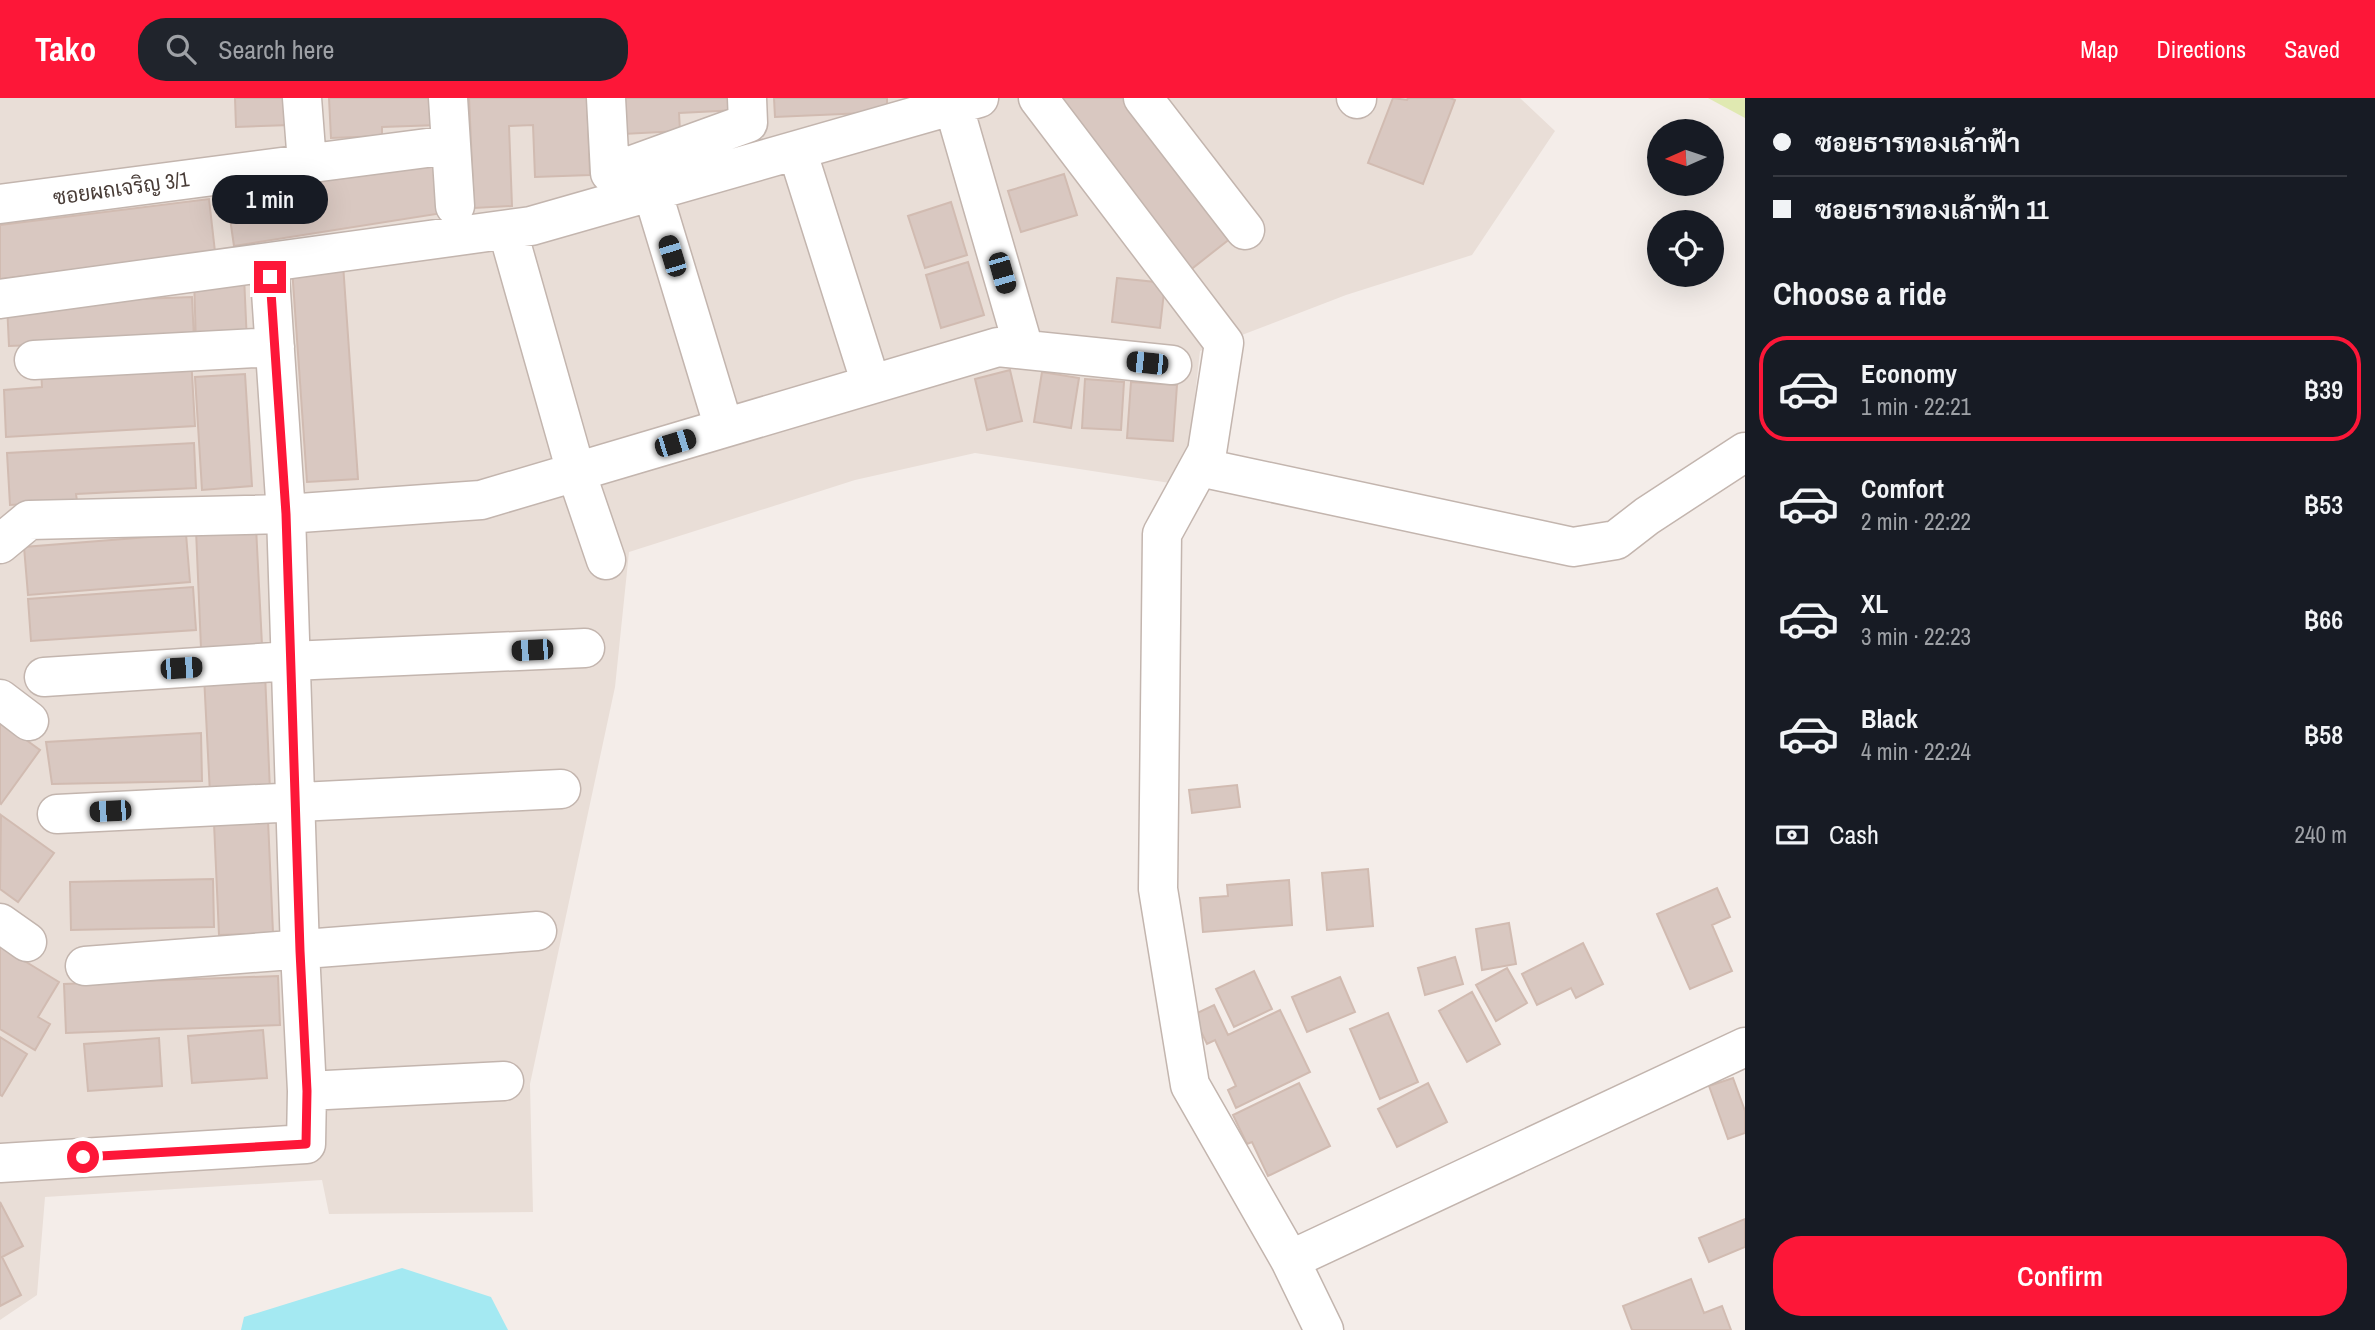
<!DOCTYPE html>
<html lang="en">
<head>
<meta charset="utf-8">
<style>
  :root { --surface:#171b24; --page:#20242c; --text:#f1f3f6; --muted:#9ea1a6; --line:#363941; --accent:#fd1738 }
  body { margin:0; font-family:"Archivo Narrow",Sarabun,sans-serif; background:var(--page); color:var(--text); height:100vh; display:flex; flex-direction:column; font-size:26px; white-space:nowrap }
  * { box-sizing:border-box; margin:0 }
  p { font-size:23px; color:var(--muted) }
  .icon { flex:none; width:38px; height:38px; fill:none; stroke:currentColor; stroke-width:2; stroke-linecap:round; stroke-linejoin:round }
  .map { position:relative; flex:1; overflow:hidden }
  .details { display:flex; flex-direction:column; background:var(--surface); width:630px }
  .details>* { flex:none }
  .hud { display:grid; align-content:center; height:154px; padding:0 28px; background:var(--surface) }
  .needle { width:46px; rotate:267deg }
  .controls { position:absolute; left:1647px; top:21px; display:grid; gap:14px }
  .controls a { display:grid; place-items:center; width:77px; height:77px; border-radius:50%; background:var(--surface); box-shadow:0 7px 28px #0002; font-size:35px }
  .end { position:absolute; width:32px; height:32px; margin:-16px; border:9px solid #fd1738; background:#fff; box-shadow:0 0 0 4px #fff }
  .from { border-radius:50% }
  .bubble { position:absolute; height:49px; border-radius:24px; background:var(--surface); box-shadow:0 7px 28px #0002; font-size:23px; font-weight:600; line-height:49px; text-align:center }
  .car { position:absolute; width:21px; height:42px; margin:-21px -10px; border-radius:9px; box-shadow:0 0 5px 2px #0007; background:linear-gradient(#222 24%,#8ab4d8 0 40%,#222 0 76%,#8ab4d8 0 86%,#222 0) }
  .hud b { display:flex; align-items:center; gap:24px; height:66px; font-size:26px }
  .hud b+b { border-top:2px solid var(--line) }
  .hud i { width:18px; height:18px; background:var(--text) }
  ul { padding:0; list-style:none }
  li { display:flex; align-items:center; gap:21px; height:105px; margin:0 14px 10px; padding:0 14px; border:4px solid transparent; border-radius:28px }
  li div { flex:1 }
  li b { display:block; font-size:26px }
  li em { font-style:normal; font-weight:600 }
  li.current { border-color:var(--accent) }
  li>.icon { width:63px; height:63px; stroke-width:1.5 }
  h2 { padding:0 28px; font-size:32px; line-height:84px }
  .pay { display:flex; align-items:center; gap:18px; height:77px; padding:0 28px; font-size:26px }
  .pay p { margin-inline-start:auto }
  .primary-button { display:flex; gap:14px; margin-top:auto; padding:14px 28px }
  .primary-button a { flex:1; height:80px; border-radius:28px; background:var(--accent); color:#fff; font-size:28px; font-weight:600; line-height:80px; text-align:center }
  header { display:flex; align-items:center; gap:42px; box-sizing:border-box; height:98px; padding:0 35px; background:var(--accent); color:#fff }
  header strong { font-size:33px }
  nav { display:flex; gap:38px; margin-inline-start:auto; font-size:24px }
  .search { width:490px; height:63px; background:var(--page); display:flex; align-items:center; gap:18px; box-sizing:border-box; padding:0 24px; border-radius:28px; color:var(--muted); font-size:26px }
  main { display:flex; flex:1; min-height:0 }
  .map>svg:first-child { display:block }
  .residential { fill:#e9ded7 }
  .green { fill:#e0e9b1 }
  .water { fill:#a4e9f2 }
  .building { fill:#d9c8c1; stroke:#d1bbb1; stroke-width:2 }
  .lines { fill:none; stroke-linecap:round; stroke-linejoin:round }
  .minor-casing { stroke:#c3b5ae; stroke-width:41 }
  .minor { stroke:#fff; stroke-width:38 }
  .route { stroke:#fd1738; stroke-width:9 }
  .labels { text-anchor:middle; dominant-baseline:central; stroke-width:5; stroke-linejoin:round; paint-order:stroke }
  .street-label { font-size:21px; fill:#483c37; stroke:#fff }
</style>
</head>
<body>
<header>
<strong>Tako</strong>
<div class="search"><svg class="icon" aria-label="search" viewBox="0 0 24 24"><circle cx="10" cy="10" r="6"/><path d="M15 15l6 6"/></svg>Search here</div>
<nav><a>Map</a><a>Directions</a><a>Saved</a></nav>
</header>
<main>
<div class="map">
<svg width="1745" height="1232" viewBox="0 0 1745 1232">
  <rect width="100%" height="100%" fill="#f4ede9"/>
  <path class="residential" d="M0,0H1520L1555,33L1472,157L1346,197L1200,253L1189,350L1170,385L975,355L855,382L629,454L615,589L530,986L533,1114L329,1116L322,1082L45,1099L37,1197L0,1222Z"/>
  <path class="green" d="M1708,0H1745V20Z"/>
  <path class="water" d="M402,1170L491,1199L508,1232H241L244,1219Z"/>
  <path class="building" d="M235,0H289L290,27L236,29Z
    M329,0H438L439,27L382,29V38L331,40Z
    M469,0H587L590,77L535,79L533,27L509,28L512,108L474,110Z
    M621,0H738V12L679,15L680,33L623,36Z
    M774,0H887V14L775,19Z
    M1053,0H1129L1236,136L1189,173Z
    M1393,0L1407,2L1408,0H1450L1455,2L1423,86L1368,65Z
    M440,60L449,114L234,148L226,93Z
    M1064,76L1077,117L1021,134L1008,93Z
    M209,101L215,154L0,181V127Z
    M951,104L967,157L925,170L908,118Z
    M968,164L984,217L941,230L926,177Z
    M343,166L358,381L307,384L292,170Z
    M244,178L247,245L196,247L194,180Z
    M1117,180L1165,185L1160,230L1112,224Z
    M192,199L194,241L9,248L7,206Z
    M191,259L195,328L6,339L4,292L42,289L41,271Z
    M1010,272L1022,323L987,332L975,281Z
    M1042,274L1079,280L1071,330L1034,324Z
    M245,276L252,388L202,392L195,279Z
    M1085,281L1124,284L1121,332L1082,330Z
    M1131,284L1177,287L1173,343L1127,340Z
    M194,345L196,390L76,396L77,403L10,407L7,355Z
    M256,429L262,547L201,550L196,432Z
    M186,436L190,484L28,497L24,449Z
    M193,489L196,532L31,543L28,501Z
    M265,575L270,693L210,696L204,578Z
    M0,623L40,652L1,706L0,705Z
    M201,635L202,683L52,686L46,644Z
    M1237,687L1240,709L1192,715L1189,692Z
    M1,717L54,755L18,804L0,791Z
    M268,722L273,835L219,837L214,725Z
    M1368,771L1373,828L1327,832L1322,775Z
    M213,781L214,829L71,832L70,784Z
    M1289,782L1292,827L1203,834L1200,800L1228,798L1227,787Z
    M1717,790L1730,819L1712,827L1732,873L1690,891L1657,816Z
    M1509,825L1516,866L1482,872L1476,831Z
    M1583,845L1603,886L1576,900L1571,890L1537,907L1522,876Z
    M0,848L59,884L38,919L50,926L35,952L0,931Z
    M1455,859L1463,886L1425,897L1418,870Z
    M1507,870L1527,905L1496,923L1476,887Z
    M1254,873L1272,911L1234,929L1216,891Z
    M278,878L280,927L66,935L64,886Z
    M1340,879L1355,914L1307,934L1292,899Z
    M1472,894L1500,946L1467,964L1439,913Z
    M1214,907L1228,937L1280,912L1310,974L1236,1010L1228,992L1236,988L1215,942L1207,946L1193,917Z
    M1388,915L1418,984L1380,1001L1350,931Z
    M263,932L267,980L192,985L188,938Z
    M0,939L27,956L2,998L0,997Z
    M159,940L162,988L88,993L84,946Z
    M1733,980L1745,1013V1035L1728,1041L1709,988Z
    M1299,985L1330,1048L1268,1078L1252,1044L1247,1046L1233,1017Z
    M1428,985L1447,1024L1397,1049L1378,1011Z
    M0,1104L23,1148L2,1159L21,1197L0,1208Z
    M1745,1121V1149L1709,1164L1699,1140Z
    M1691,1181L1704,1215L1722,1208L1731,1232H1632L1623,1208Z"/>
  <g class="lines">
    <g class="minor-casing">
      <path id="minor" d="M302,0L307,65
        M448,0L455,108
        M606,0L610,75L748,25L747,0
        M1038,0L1224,245L1207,354L1162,436L1158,791L1190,987L1290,1162L1324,1232
        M1143,0L1245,132
        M1356,0L1357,1
        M958,23L1024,251
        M802,68L871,286
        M0,106L450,47
        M657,109L724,330
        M512,148L576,374L606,462
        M0,201L531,128L979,0
        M34,262L275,249
        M1199,369L1573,449L1616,442L1647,418L1745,354
        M0,446L29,422L286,416L481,402L998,249L1172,267
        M44,579L291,563L585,550
        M0,601L29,623
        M57,716L561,691
        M0,825L27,844
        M85,868L537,833
        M307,993L504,983
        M0,1065L306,1046L307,993L300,853L286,416L270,179
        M1290,1162L1745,949"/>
    </g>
    <use href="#minor" class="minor"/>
  </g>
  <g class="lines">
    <path class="route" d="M83,1059L306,1046L307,993L300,853L286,416L270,179"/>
  </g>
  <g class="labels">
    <g class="street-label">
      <text transform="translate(121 90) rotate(-8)">ซอยผถเจริญ 3/1</text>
    </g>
  </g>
</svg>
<div class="controls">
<a><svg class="needle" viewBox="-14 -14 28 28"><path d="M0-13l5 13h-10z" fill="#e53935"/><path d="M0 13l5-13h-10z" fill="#9ea1a6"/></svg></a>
<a><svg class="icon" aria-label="locate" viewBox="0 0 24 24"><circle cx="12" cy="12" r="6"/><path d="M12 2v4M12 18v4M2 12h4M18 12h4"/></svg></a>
</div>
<i class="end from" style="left:83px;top:1059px"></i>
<i class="end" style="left:270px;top:179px"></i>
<div class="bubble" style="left:212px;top:77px;width:116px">1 min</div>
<i class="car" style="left:672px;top:158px;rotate:343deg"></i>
<i class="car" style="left:1002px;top:175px;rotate:164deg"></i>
<i class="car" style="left:1147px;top:265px;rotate:276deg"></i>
<i class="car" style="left:675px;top:345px;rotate:73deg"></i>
<i class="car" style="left:532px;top:552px;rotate:267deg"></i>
<i class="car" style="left:181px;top:570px;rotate:86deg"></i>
<i class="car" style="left:110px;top:713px;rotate:267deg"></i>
</div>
<section class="details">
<div class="hud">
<b><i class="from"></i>ซอยธารทองเล้าฟ้า</b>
<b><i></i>ซอยธารทองเล้าฟ้า 11</b>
</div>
<h2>Choose a ride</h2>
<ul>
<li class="current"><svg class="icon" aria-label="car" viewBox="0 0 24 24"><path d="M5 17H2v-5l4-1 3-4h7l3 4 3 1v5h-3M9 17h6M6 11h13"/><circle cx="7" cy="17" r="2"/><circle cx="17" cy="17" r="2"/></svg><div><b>Economy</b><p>1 min · 22:21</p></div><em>฿39</em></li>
<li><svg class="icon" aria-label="car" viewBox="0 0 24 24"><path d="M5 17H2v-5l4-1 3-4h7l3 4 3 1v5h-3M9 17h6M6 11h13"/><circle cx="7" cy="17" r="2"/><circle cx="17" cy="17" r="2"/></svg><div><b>Comfort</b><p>2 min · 22:22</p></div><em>฿53</em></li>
<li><svg class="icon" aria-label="car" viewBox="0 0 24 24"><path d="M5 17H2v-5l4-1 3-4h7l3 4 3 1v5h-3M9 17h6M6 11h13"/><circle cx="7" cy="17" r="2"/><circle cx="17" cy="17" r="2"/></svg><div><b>XL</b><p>3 min · 22:23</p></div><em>฿66</em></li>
<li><svg class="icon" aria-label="car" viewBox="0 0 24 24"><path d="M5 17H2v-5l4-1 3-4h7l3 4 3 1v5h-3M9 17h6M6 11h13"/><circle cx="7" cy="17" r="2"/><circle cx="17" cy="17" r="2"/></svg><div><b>Black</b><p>4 min · 22:24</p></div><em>฿58</em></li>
</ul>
<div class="pay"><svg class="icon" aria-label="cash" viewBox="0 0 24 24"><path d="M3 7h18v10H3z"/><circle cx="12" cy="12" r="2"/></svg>Cash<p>240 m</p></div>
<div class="primary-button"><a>Confirm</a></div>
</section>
</main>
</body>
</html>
